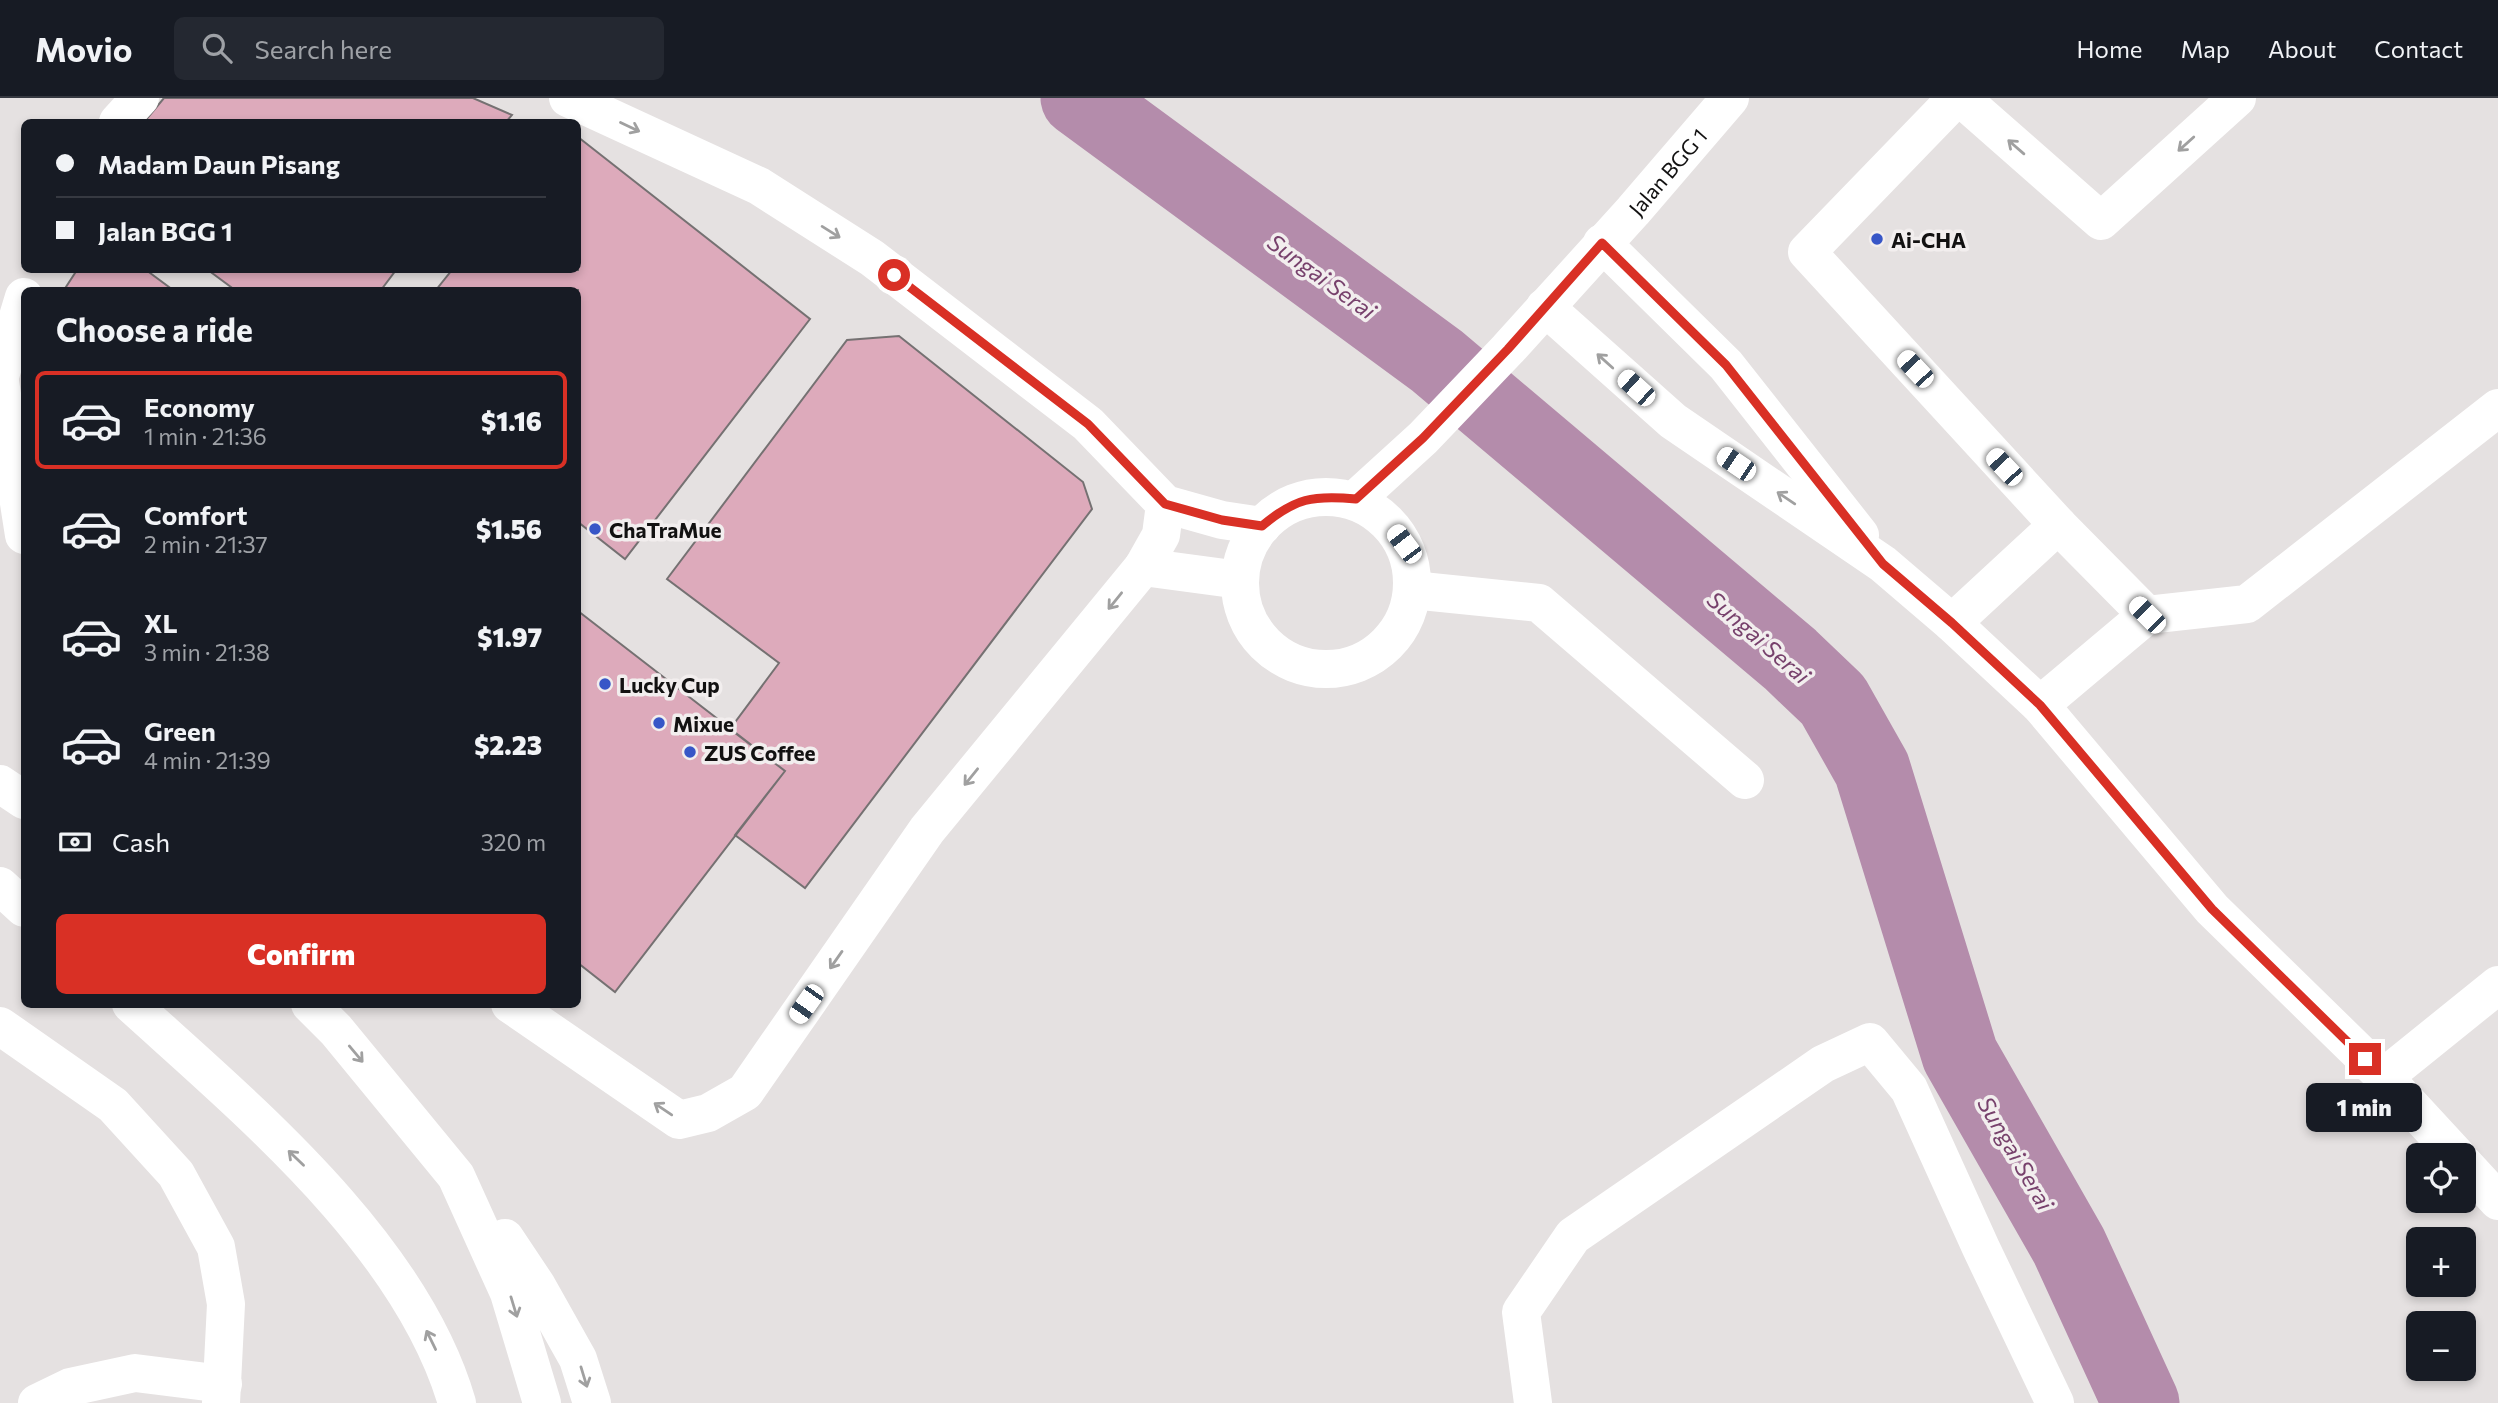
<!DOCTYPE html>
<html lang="en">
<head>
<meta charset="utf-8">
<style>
  :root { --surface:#171b24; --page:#242831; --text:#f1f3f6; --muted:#9ea1a6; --line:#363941; --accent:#d93025 }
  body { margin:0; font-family:Commissioner,sans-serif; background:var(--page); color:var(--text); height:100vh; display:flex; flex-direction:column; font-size:26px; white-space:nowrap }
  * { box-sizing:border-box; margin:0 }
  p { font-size:23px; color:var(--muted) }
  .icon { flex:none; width:38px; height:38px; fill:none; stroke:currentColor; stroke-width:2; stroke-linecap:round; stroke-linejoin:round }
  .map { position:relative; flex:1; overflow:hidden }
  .panel { position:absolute; left:21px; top:189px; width:560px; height:721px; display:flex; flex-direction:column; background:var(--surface); border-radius:10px; box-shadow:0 4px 10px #0003 }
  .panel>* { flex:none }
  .top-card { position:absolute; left:21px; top:21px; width:560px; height:154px; border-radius:10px; box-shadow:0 4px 10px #0003; display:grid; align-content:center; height:154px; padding:0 35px; background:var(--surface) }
  .buttons { position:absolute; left:2406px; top:1045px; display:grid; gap:14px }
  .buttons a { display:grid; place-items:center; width:70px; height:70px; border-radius:10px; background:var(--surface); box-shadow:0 4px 10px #0003; font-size:35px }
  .end { position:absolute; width:32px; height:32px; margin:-16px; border:9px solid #d93025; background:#fff; box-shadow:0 0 0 4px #fff }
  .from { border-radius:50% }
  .bubble { position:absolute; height:49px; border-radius:10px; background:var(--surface); box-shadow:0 4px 10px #0003; font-size:23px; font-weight:800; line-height:49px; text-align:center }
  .car { position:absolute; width:21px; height:42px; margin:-21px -10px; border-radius:9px; box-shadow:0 0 5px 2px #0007; background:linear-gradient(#fff 24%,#345 0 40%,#fff 0 76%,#345 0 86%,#fff 0) }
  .top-card b { display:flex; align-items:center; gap:24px; height:66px; font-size:26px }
  .top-card b+b { border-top:2px solid var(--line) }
  .top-card i { width:18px; height:18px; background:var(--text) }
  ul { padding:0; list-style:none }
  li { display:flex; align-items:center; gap:21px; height:98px; margin:0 14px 10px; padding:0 21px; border:4px solid transparent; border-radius:10px }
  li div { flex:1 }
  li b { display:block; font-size:26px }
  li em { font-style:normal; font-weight:800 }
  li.on { border-color:var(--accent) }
  li>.icon { width:63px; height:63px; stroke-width:1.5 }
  h2 { padding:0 35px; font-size:32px; line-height:84px }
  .pay { display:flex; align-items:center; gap:18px; height:77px; padding:0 35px; font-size:26px }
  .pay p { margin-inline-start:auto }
  .cta { display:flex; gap:14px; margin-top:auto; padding:14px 35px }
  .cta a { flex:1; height:80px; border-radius:10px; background:var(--accent); color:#fff; font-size:28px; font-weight:800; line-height:80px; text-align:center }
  header { display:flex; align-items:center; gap:42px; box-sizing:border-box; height:98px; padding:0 35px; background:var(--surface); border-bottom:2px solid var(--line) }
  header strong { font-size:33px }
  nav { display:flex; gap:38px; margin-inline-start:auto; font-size:24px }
  .search { width:490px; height:63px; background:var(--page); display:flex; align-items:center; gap:18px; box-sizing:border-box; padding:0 24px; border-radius:10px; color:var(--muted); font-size:26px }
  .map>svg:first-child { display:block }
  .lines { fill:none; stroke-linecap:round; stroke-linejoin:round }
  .river { stroke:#b48cab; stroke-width:77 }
  .building { fill:#dab; stroke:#757172; stroke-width:2 }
  .minor { stroke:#fff; stroke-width:38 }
  .major { stroke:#fff; stroke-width:38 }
  .oneway { stroke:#a0a0a0 }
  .route { stroke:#d93025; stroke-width:9 }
  .poi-dot { fill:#3756c7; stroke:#f2eeee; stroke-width:2.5 }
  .labels { text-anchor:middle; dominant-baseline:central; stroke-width:7; stroke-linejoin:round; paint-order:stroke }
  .street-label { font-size:21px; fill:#121111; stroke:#f2eeee }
  .poi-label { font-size:21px; font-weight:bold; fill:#121111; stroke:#f2eeee; text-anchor:start }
  .water-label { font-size:23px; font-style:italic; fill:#77416c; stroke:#f2eeee }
</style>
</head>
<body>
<header>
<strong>Movio</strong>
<div class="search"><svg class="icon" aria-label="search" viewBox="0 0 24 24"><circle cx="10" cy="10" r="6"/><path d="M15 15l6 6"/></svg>Search here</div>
<nav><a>Home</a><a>Map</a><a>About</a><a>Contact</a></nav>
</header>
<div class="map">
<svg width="2498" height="1305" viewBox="0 0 2498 1305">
  <rect width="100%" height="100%" fill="#e5e1e1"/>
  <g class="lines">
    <path class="river" d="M1079,0L1437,263L1790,561L1833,602L1872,671L1960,957L2069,1148L2141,1305"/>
  </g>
  <path class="building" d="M164,0H473L512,17L506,24H144Z
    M578,39L810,221L625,461L578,424V192H436L452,172H578Z
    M77,172H146L173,192H64Z
    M208,172H396L381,192H235Z
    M899,238L1083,384L1092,411L805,790L735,737L785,673L730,631L779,565L667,481L847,242Z
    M578,513L785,673L615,894L578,865Z"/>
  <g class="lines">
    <g class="minor">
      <path d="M568,0L759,88L872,160L1088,326L1165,406L1222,422L1262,428"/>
      <path d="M1956,0L1807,154L2058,427L2147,517"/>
      <path d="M1961,0L2101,123L2237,0"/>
      <path d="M118,24L140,0"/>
      <path d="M1602,145L1726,267L1860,437"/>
      <path d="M1545,209L1673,323L1883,466L1952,525L2040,607L2212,811L2384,979L2456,1057"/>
      <path d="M0,278L24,199"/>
      <path d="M0,284L24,437"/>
      <circle cx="1326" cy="485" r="86"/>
      <path id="s1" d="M1356,401L1423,340L1508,251L1633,113L1730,0"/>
      <path d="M1143,469L1161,437L1165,406"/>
      <path d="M1412,492L1539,505L1745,682"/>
      <path d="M1952,525L2058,427"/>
      <path d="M2040,607L2147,517L2247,506L2498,310"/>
      <path d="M510,906L679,1022L708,1015L745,994L927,732L1143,469L1240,482"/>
      <path d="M0,928L113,1007L176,1076L216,1149L226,1206L221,1305"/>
      <path d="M2384,979L2498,887"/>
      <path d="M2464,1066L2498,1103"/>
      <path d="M37,1305L70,1289L135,1275L223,1286"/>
      <path d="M1533,1305L1521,1214L1573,1138L1823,966L1870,944L1909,991L1981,1150L2055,1305"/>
    </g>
    <path class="major" d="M0,686L24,702
      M0,788L24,810
      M131,906C250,1014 411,1147 457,1305
      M310,906L336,932L456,1078L509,1195L542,1305
      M505,1140L537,1188L578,1261L592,1305"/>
  </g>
  <defs><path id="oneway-shaft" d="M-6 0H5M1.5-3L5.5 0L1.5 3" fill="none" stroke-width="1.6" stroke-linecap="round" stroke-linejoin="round" transform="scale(1.75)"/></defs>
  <g class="oneway">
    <use href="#oneway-shaft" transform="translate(630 29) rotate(25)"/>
    <use href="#oneway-shaft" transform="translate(2186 46) rotate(138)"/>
    <use href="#oneway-shaft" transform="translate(2016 49) rotate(-139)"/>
    <use href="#oneway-shaft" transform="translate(831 134) rotate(32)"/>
    <use href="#oneway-shaft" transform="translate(1605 263) rotate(-138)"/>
    <use href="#oneway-shaft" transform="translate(1786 400) rotate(-146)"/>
    <use href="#oneway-shaft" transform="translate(1115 503) rotate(129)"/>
    <use href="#oneway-shaft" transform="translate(971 679) rotate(129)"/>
    <use href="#oneway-shaft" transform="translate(836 862) rotate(125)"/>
    <use href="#oneway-shaft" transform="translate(356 956) rotate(50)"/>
    <use href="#oneway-shaft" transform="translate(663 1011) rotate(-146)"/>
    <use href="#oneway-shaft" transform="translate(296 1060) rotate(-136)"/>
    <use href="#oneway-shaft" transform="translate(514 1209) rotate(73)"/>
    <use href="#oneway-shaft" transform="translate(431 1242) rotate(-116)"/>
    <use href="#oneway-shaft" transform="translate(584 1279) rotate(73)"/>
  </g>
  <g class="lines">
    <path class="route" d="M894,177L1088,326L1165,406L1222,422L1262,428C1295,400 1313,397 1356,401L1423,340L1508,251L1602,145L1726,267L1883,466L1952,525L2040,607L2212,811L2365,961"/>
  </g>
  <g class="poi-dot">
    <circle cx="1877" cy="141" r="7"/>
    <circle cx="595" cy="431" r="7"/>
    <circle cx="605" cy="586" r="7"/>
    <circle cx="659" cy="625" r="7"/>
    <circle cx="690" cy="654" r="7"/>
  </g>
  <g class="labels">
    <g class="street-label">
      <text stroke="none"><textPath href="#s1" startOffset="452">Jalan BGG 1</textPath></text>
    </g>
    <g class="poi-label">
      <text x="1891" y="141">Ai-CHA</text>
      <text x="609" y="431">ChaTraMue</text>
      <text x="619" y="586">Lucky Cup</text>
      <text x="673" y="625">Mixue</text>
      <text x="704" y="654">ZUS Coffee</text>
    </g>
    <g class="water-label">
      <text transform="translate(1322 178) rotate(36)">Sungai Serai</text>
      <text transform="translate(1759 539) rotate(41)">Sungai Serai</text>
      <text transform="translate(2016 1055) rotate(60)">Sungai Serai</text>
    </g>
  </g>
</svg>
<div class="buttons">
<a><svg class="icon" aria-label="locate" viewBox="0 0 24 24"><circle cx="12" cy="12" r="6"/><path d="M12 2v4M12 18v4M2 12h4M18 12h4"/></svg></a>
<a>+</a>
<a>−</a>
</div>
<i class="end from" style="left:894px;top:177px"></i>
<i class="end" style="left:2365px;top:961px"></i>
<div class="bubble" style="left:2306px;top:985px;width:116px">1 min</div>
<i class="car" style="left:1915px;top:271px;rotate:317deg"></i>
<i class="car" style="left:1636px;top:290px;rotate:312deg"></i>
<i class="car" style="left:1736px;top:366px;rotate:304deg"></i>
<i class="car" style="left:2004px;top:369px;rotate:317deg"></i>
<i class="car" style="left:1404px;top:446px;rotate:323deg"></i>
<i class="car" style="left:2147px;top:517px;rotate:315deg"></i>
<i class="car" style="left:806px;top:906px;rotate:215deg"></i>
<div class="top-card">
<b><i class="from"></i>Madam Daun Pisang</b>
<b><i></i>Jalan BGG 1</b>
</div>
<section class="panel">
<h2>Choose a ride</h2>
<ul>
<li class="on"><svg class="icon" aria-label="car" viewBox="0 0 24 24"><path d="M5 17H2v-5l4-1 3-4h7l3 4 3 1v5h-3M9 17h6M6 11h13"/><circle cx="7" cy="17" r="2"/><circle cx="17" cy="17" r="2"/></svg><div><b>Economy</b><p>1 min · 21:36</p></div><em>$1.16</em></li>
<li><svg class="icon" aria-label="car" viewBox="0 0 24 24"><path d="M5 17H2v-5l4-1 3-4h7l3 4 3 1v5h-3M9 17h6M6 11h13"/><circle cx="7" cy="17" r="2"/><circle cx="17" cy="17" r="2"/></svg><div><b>Comfort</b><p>2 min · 21:37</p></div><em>$1.56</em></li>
<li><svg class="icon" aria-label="car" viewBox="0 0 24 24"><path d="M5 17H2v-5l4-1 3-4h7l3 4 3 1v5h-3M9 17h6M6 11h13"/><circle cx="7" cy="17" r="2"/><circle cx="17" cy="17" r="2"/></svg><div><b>XL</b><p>3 min · 21:38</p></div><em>$1.97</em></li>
<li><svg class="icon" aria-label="car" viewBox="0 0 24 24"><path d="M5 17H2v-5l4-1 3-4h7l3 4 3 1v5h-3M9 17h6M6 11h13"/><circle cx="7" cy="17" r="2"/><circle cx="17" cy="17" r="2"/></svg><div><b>Green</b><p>4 min · 21:39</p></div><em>$2.23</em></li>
</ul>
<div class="pay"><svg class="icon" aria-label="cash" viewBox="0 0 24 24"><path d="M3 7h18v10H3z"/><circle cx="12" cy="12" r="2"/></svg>Cash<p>320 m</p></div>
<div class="cta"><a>Confirm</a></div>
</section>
</div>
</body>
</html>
